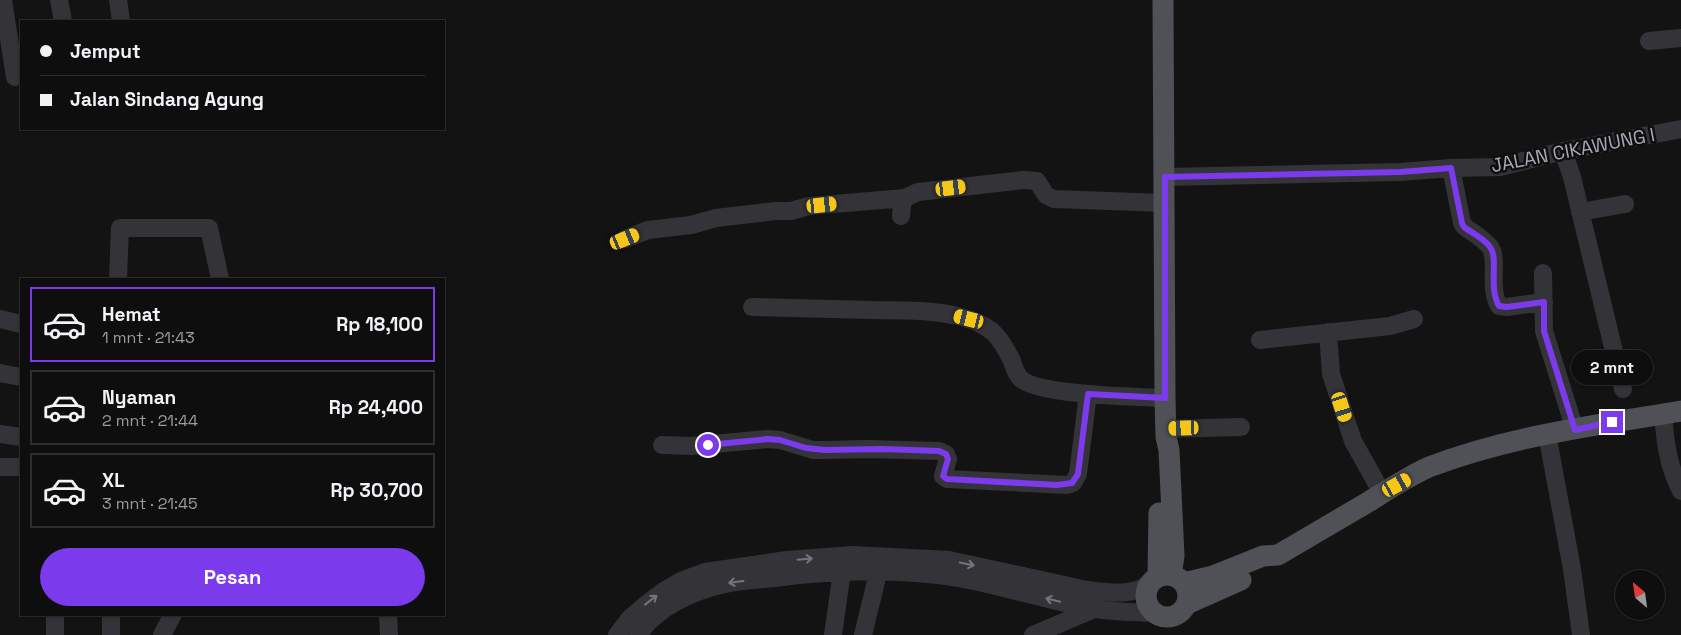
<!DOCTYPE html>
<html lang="id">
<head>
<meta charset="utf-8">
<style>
  :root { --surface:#0e0e0f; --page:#1c1c1d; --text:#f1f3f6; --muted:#9b9c9e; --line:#2e2e2f; --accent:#7c3aed }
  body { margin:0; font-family:"Space Grotesk",sans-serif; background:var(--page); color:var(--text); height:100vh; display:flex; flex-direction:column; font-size:19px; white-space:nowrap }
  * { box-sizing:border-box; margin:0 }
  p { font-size:16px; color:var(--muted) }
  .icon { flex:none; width:28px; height:28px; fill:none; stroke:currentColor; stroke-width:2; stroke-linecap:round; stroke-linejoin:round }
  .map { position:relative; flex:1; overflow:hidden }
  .details { position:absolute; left:20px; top:278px; width:425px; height:338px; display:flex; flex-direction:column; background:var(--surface); border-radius:0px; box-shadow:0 1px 4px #0004,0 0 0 1px var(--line) }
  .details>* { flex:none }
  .top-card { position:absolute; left:20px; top:20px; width:425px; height:110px; border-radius:0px; box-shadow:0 1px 4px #0004,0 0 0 1px var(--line); display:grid; align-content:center; height:110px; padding:0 20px; background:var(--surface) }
  .needle { width:32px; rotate:331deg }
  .fabs { position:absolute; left:1615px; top:570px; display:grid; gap:10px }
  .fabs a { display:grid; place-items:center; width:50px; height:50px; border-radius:50%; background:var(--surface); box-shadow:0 1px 4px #0004,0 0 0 1px var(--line); font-size:25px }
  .end { position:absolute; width:22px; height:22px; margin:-11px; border:6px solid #7c3aed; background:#fff; box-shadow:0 0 0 2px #fff }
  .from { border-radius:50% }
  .bubble { position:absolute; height:35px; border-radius:18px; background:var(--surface); box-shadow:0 1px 4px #0004,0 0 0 1px var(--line); font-size:16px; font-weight:700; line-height:35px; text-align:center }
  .car { position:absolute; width:15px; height:30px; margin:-15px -8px; border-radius:6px; box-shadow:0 0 4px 1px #0007; background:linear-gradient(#f5c518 24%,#345 0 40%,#f5c518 0 76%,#345 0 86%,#f5c518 0) }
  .top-card b { display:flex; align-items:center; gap:18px; height:48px; font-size:19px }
  .top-card b+b { border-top:1px solid var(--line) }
  .top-card i { width:12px; height:12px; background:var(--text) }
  ul { padding:9px 0 0; list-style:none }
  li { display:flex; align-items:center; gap:15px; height:75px; margin:0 10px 8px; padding:0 10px; border:2px solid var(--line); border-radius:0px }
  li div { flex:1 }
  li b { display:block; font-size:19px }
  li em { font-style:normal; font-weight:700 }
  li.selected { border-color:var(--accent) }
  li>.icon { width:45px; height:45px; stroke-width:1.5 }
  .primary-button { display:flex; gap:10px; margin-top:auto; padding:10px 20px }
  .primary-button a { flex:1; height:58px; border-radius:30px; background:var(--accent); color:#fff; font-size:20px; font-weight:700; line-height:58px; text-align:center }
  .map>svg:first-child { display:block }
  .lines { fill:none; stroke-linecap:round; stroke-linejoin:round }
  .minor { stroke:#343438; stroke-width:18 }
  .major { stroke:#505157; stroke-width:21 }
  .oneway { stroke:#73747c }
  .route { stroke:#7c3aed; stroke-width:6 }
  .labels { text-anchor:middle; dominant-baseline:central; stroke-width:5; stroke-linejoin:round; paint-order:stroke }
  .street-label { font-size:19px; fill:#a6a9b3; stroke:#0e0e0f }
</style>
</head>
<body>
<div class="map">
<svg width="1681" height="635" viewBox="0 0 1681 635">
  <rect width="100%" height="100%" fill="#131314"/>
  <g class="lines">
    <path class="minor" d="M3,0L15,77
      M59,0L63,21
      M118,0L121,21
      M1649,41L1681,38
      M1563,151L1572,177L1623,389
      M1451,168L1462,223L1465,227C1473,233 1484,239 1490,247C1499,259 1488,287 1499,306L1507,307L1544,302
      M1165,177L1400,172L1451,168L1500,167L1563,151L1681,129
      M1580,212L1625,204
      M901,216L902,205L905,198L918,192L1023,180L1037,181L1046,195L1054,199L1164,203
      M625,239L648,230L691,225L716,218L776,211H791L809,206L834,204L905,198
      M1543,273L1544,331L1575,430
      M118,279L120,228H209L220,279
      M752,307C792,308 833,309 873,310C905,311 941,309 971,320C994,328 1001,339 1012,361C1014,367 1016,374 1020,378C1035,395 1139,397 1165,398
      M0,319L21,324
      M1328,332L1331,374L1353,441L1382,493
      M1260,340L1390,326L1414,319
      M0,373L21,377
      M1663,414C1665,441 1668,466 1681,491
      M1166,429L1241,427
      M0,434L21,437
      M1547,434L1572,569L1581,635
      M662,445L691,446L768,439L780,440L813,450H825L868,449L939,451L946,454L948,459L943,476L947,479L1067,485L1073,483L1078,474L1088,394
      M0,467H21
      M388,614L389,635
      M55,635V614
      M111,635V614
      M162,635L173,614
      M617,635L630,618L644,606L662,592L681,581L705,572L787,560L853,555L949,560L1087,590C1107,592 1132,597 1148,584
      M638,635C657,607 693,591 725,584C740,580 757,580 774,578C835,570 897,568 959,578C1005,586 1050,602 1096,609C1115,612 1134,612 1153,613
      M833,635L842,571
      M863,635L881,561
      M1033,635L1094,609"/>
    <path class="major" d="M1163,0L1165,398L1166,437L1169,450L1174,556L1171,575
      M1146 596a21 21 0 1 1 42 0a21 21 0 1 1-42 0Z
      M1158,576L1159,513
      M1184,583L1213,576L1263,556L1278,555C1309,537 1339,519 1370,501C1389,489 1409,476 1429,467C1509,436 1597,425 1681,411
      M1187,604L1241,580"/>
  </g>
  <defs><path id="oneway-shaft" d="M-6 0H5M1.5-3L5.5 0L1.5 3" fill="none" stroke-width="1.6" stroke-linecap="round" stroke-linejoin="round" transform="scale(1.25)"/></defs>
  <g class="oneway">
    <use href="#oneway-shaft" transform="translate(805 559) rotate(-5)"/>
    <use href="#oneway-shaft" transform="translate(967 564) rotate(12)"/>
    <use href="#oneway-shaft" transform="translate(736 582) rotate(173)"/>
    <use href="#oneway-shaft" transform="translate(651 600) rotate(-38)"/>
    <use href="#oneway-shaft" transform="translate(1053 600) rotate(-167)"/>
  </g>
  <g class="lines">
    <path class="route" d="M708,445L768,439L780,440L806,448L825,450L882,449L939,451L946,454L948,459L943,476L947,479L1057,485L1072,483L1078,474L1088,394L1165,398V177L1400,172L1451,168L1462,223L1464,227C1472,233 1485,239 1490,247C1499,259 1488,287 1499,306L1507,307L1544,302V331L1575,430L1612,422"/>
  </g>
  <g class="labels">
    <g class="street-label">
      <text transform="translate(1573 150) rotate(-11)">JALAN CIKAWUNG I</text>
    </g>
  </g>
</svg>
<div class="fabs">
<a><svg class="needle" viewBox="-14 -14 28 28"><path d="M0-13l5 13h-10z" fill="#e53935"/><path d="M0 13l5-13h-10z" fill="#9b9c9e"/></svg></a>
</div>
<i class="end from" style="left:708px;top:445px"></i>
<i class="end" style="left:1612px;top:422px"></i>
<div class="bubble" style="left:1571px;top:350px;width:82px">2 mnt</div>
<i class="car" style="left:951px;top:188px;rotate:83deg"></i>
<i class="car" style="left:822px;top:205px;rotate:84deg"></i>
<i class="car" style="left:625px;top:239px;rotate:68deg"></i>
<i class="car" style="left:969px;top:319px;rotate:284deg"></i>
<i class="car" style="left:1342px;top:407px;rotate:162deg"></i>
<i class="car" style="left:1184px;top:428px;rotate:268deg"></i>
<i class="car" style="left:1397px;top:485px;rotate:61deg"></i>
<div class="top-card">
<b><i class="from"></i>Jemput</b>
<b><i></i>Jalan Sindang Agung</b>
</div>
<section class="details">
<ul>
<li class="selected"><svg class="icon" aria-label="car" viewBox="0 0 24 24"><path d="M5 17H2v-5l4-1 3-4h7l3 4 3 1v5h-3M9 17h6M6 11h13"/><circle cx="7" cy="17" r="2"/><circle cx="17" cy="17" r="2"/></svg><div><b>Hemat</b><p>1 mnt · 21:43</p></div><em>Rp 18,100</em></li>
<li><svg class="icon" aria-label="car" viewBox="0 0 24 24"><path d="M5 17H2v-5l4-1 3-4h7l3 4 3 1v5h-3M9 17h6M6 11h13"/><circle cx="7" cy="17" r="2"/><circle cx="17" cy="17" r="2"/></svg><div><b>Nyaman</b><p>2 mnt · 21:44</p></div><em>Rp 24,400</em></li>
<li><svg class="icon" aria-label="car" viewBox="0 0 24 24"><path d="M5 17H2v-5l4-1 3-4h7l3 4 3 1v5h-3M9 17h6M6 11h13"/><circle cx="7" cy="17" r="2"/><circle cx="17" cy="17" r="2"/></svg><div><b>XL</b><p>3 mnt · 21:45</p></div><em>Rp 30,700</em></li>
</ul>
<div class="primary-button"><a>Pesan</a></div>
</section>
</div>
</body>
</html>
